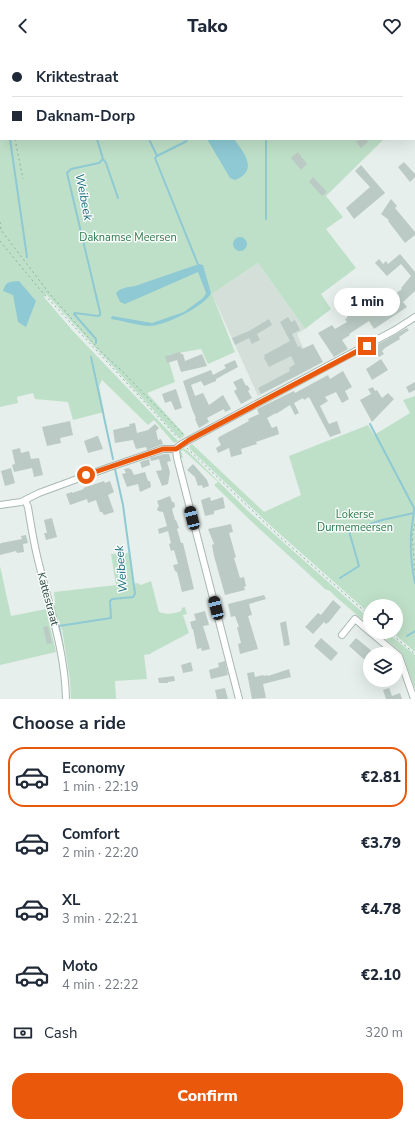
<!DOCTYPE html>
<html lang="en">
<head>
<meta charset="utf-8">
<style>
  :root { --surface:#fff; --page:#f6f6f7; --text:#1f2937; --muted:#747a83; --line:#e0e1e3; --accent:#ea580c }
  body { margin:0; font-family:"Nunito Sans",sans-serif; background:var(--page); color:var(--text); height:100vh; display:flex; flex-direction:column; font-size:15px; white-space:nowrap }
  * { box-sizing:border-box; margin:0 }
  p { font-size:13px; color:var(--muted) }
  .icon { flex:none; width:22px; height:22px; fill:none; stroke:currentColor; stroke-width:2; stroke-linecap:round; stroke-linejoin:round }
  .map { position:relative; height:647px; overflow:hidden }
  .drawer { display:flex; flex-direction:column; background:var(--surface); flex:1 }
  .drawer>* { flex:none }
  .guide { position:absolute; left:0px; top:0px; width:415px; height:88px; box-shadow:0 4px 16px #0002; display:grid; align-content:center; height:88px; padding:0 12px; background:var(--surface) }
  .controls { position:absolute; left:363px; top:547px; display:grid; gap:8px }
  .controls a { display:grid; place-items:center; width:40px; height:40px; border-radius:50%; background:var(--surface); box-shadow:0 4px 16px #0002; font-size:20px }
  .end { position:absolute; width:18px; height:18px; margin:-9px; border:5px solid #ea580c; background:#fff; box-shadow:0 0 0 2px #fff }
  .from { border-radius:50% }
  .bubble { position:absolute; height:28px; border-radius:14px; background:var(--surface); box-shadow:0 4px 16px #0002; font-size:13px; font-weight:800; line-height:28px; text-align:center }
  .car { position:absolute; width:12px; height:24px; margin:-12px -6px; border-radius:5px; box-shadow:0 0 3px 1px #0007; background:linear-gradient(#222 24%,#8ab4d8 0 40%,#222 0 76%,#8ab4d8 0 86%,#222 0) }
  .guide b { display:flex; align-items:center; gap:14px; height:38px; font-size:15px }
  .guide b+b { border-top:1px solid var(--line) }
  .guide i { width:10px; height:10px; background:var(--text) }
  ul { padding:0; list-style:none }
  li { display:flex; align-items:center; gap:12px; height:60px; margin:0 8px 6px; padding:0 4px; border:2px solid transparent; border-radius:16px }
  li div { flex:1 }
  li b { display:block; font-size:15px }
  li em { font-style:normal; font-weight:800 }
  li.selected { border-color:var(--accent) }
  li>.icon { width:36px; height:36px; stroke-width:1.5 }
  h2 { padding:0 12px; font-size:18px; line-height:48px }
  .pay { display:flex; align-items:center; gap:10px; height:44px; padding:0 12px; font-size:15px }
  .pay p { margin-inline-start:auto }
  .primary-button { display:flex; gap:8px; margin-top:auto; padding:8px 12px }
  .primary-button a { flex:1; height:46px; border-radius:16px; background:var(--accent); color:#fff; font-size:16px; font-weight:800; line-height:46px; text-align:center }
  header { display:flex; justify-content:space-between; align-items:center; height:52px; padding:0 12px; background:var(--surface); font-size:18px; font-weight:800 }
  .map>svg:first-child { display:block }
  .built { fill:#d4dfda }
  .green { fill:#bfe0c8 }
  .water { fill:#8ec9d4 }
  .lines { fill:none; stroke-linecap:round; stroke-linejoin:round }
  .stream { stroke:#8ec9d4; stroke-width:2 }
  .building { fill:#bbcac4 }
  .minor-casing { stroke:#a8b8b2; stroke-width:8 }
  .path { stroke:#86b3a5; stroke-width:1; stroke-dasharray:2 3; stroke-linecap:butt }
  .minor { stroke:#fff; stroke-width:6 }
  .route { stroke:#ea580c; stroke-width:5 }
  .labels { text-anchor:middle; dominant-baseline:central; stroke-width:3; stroke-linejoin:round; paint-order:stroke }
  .park-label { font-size:11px; fill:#2d7a4b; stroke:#f7fbf9 }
  .street-label { font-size:11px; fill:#24423a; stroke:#f7fbf9 }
  .water-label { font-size:12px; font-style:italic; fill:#1c6f80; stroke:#f7fbf9 }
</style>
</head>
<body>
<header><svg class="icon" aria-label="back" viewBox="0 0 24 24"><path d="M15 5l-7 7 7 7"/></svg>Tako<svg class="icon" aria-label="heart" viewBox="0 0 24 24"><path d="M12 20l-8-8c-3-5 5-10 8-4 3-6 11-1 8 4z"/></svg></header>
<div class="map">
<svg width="415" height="647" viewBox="0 0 415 647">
  <rect width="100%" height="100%" fill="#e6efeb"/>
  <path class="built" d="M258,211L305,277L297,282L312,316L258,344L212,242Z"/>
  <path class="green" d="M0,0H311L1,1V87H384L326,144L343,165L326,177L356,216L321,242L331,257L305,277L258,211L212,242L235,300L208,312L201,297L167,303L175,330L147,341L185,383L180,387L46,242L44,245L72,278L178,389L174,391L154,368L148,373L102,328L99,334L104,360L73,368L68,350L35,347L33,341L17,345L18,351L0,355Z
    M415,344V600L392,580H396V554H370V562L272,475L190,397L189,394L192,392L264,460L301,443L289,404L368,373L374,383L410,361L403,348Z
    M183,396L188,399L248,459L370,567V574L337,546L330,539L325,537L250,468L214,433L218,430L183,398L181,399L183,406H181L179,400Z
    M129,501L133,532L137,531L141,533L151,529L159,560C167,563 173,562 181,559L182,556L185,555L187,562L183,563L189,581L151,601V602L144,603L147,627L115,629L116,647H71L70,628L62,577L51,551H55L54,540L116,533L111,502Z
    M0,514L11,564L46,557L56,600L0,613Z
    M377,580H386L415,603V637L402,601Z"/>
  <path class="water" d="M207,87H234C244,101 259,118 235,128L230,126Z
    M233 192a7 7 0 1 1 14 0a7 7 0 1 1-14 0Z
    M199,212L203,213L211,241C206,254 162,275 148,274C136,273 123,269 111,267L112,264L152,271L184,260L203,246L206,241L198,220L125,252L120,250L116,241C122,234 130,236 138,233Z
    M19,229L36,249L26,275L18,270L13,243L3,239C6,229 9,230 19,229Z"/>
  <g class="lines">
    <path class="stream" d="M4,0L5,1
      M70,0V1
      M108,0V1
      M162,0V1
      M30,1H38
      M0,11L1,10
      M0,12L1,21
      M10,87L27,205
      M149,87L157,104
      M188,87L185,90L157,104L155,106L199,215
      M266,87V167
      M103,107L106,111L118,146
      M96,291V287L74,262L75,261L98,264L100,263V260L67,121L71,117L99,111L103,107L97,87
      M91,305L113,407
      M370,372L414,456C414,466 411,475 411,484C410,500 412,516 415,531
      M340,526L359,514L349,479L382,468L414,461
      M407,584L415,579
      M63,596L59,574L111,566L110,549L112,547L133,545L135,542L123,453L115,417
      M66,614L68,638"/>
  </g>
  <path class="building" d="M360,87H366L368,90L361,96L356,90Z
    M298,100L307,112L301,118L291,106Z
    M404,110L415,122V125L410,130L398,115Z
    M361,113L385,141L354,167L346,156L370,135L355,119Z
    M313,125L327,140L322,144L309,130Z
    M391,147L397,154L395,156L415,180V183L405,191L388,169L389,168L381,162Z
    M400,202L415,220V239L403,250L407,255L374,277L369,269L349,282L350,283L342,288L348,297L334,305L318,281L332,273L335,277L347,270L345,267L347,266L348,261L349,260H354L363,253L364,255L378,246L380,249L391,242L392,244L402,237L401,236L411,224L401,212L387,224L375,211L379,207L383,212L386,209L388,212Z
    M288,265L291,270L295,268L300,278L292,282L298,295L300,294L302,297L313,292L323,310L261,342L258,336L290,319L289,316L295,312L291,304L269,315L264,306L265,305L264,303L290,289L280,270Z
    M269,267L272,273L257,282L260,288L252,292L249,286L235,293L232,286L249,279Z
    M407,276L409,278L399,285L400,287L385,296L382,299L384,302L379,305L373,295Z
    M180,300L181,302H183L185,309L202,302L207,314L181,320L177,308L167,311L165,304Z
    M381,307L388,318L372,328L366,317Z
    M235,308L238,315L216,327V329L204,334L201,329L191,333L195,344L203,341L209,353L223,343L231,357L225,360L224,357L207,366L209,370L199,376L195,367L196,366L192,357L183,329L211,318L213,323L226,316L224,313Z
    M343,319L352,335L345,339L349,347L342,351L336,340L325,345L328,349L320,354L329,372L337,369L341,381L330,385L309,345L304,348L303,346L294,351L299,361L295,363L290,353L276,362V361L267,366L272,376L277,374L279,382L256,390L257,392L241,397L242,402L231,405L229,396L218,401L216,396L221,393L218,387L219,385L249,369L248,367L259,362L257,357L294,339L295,341L328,323L330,327Z
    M242,326L246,334L247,333L250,337L248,339L252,346L241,352L234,339L237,337L233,330Z
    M415,330V338L409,341L406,335Z
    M373,335L375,339L377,338L382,346L388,341L394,347L372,370L360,348L371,342L368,337Z
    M176,337L182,356L175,358L171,349L165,351L162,342Z
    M70,369L73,383L60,386L61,391L47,394L42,375Z
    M135,371L137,381L148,378L155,372L159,376L156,379L158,388L161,387L163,392L147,398L146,395L136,397L133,388L115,391L113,378L130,374L129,372Z
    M97,384H98L103,397L88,401L84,389Z
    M20,396L21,401L29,399L31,407L39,406L43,423L34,425L32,416L14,420L12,413L15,412L12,398Z
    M164,402H169L171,409L167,410L170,420L168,432L162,434L156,419L162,418L159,407L151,409L150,406Z
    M149,407L150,413L142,416L140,410Z
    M193,412L207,428L209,434L203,436L202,433L198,434L195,425L187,418Z
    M11,416L15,431L5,434L1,419Z
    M129,416L130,417H131L134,423L145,420L148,429H150L151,435L140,440L138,432L127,435L122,422L126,421L124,417Z
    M104,429L105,431L110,429L114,440L108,443L114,460L104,463L102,460H100L96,448L88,451L87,447L70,453L66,442L72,440V441L84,437L83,436Z
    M170,444L172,450H174L175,455L173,456L172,457L175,468H176L179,476L177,477L181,491H183L194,537L182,540L177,520L175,519L173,513L178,512L174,498L171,499L169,492L171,491L168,479L159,482L158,477L167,474L163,460L158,459L157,457L159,454L157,449Z
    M210,445L211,449L223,445L225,456L214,459V462L205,464L201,448Z
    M52,466L57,485L46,488L44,481H47L44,468Z
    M231,472L233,480L229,481L236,505L234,506L240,526L244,525L246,534L244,535L245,538L225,543L214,504L212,493L214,492L208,477Z
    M26,483L28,491L23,492L24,500L17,501L16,499L0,503V492L1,491L22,487L21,484Z
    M264,543L266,547L249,552L252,563L248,564L258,597L240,602L238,592L241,591L237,575H239L235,564L231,565L228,552Z
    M333,548L341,555L329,570L326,572L324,570L313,582L305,575L318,561L321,563Z
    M205,559L209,573L203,574L210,597L202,599L201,596L197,597L193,577H192L190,570L196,568L194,562Z
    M286,569L290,593L284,594L280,571Z
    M48,574L52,591L47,592L43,575Z
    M321,586L338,601L331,609L314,594Z
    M356,586L373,600L370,602V604L366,609L349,594Z
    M225,609L228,623L211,627L209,618L219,615L218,611Z
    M191,610L193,619L183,621L181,613Z
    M289,617L291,625L263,632L266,646L252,647L247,621L254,620L255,625L263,623L264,624L267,623L268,624Z
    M174,624L175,629L168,630V631H159L158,626Z
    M225,636L228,647H217L215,638Z
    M389,636L392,644L400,641L402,647H386L383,638Z"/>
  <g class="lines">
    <g class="minor-casing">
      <path id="minor" d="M176,397L180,393L189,388L395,278L415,265
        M176,397L177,406L239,647
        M25,448L28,455C31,474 34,493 39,512C50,557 65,600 66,647
        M0,453L21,450L39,441L107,416L163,397H176
        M370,580L399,604L414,647
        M342,583L355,567L370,580"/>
    </g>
    <path class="path" d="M304,1L305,0
      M0,7H1
      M15,87L23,127
      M0,170L1,178L49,241L102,301L119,316L184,383
      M0,189L42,240L178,386
      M187,396L279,484L370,564
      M415,472L412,482L415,521
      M389,580L415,602"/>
    <use href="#minor" class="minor"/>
  </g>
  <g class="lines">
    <path class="route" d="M86,423L163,397H176L189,388L367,294"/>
  </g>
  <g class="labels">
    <g class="park-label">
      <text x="128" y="185">Daknamse Meersen</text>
      <text x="355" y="462">Lokerse<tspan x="355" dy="13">Durmemeersen</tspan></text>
    </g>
    <g class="street-label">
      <text transform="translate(48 547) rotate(75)">Kattestraat</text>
    </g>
    <g class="water-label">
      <text transform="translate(84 145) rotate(79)">Weibeek</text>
      <text transform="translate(121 517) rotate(-95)">Weibeek</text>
    </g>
  </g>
</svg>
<div class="controls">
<a><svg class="icon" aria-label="locate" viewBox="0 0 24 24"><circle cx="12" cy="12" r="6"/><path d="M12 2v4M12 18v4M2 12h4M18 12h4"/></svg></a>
<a><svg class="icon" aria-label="layers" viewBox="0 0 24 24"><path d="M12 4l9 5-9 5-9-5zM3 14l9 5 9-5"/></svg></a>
</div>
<i class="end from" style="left:86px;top:423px"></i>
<i class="end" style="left:367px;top:294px"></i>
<div class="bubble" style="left:334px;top:236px;width:66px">1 min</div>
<i class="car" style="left:192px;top:466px;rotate:346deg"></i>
<i class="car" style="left:216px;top:556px;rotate:346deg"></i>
<div class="guide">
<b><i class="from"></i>Kriktestraat</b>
<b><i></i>Daknam-Dorp</b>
</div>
</div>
<section class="drawer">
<h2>Choose a ride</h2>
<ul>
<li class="selected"><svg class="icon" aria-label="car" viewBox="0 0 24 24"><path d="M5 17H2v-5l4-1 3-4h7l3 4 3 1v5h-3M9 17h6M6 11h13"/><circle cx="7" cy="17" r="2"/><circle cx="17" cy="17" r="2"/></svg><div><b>Economy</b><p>1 min · 22:19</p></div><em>€2.81</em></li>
<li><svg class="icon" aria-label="car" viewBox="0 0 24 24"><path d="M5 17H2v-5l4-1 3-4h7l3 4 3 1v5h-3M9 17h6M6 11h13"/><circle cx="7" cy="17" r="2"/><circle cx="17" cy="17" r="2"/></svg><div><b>Comfort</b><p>2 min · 22:20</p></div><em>€3.79</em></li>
<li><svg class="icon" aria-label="car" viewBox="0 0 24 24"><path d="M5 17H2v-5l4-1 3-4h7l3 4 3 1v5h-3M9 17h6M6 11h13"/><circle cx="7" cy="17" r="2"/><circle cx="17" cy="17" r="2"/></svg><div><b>XL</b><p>3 min · 22:21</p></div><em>€4.78</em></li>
<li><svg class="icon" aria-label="car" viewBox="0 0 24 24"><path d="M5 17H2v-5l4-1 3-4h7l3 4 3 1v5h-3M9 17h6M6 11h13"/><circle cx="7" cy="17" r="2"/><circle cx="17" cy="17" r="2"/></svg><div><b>Moto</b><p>4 min · 22:22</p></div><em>€2.10</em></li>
</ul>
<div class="pay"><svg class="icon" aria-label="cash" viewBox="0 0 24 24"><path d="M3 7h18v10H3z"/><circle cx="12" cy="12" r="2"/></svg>Cash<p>320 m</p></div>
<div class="primary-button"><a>Confirm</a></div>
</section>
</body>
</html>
